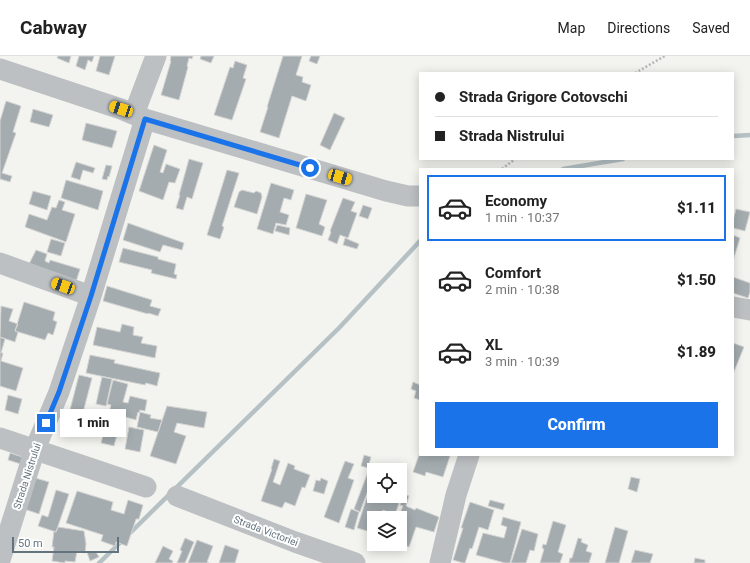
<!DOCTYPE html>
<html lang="en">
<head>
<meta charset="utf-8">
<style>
  :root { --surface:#fff; --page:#f6f6f6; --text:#222; --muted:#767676; --line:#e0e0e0; --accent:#1a73e8 }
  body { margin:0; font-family:Roboto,sans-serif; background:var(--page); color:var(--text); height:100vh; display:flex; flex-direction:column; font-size:15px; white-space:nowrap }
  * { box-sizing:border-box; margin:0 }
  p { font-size:13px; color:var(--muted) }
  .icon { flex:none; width:22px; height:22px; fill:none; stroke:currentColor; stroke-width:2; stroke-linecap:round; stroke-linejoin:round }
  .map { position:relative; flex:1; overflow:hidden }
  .side { position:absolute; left:419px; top:112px; width:315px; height:288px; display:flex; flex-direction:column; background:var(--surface); border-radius:0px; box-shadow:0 2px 10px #0003 }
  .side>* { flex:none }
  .top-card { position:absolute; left:419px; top:16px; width:315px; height:88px; border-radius:0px; box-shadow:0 2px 10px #0003; display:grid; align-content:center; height:88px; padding:0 16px; background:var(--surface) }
  .buttons { position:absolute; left:367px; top:407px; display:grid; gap:8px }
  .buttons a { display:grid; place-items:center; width:40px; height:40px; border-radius:0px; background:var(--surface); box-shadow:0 2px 10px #0003; font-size:20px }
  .scale { position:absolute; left:12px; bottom:10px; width:107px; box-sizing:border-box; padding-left:4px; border:2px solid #64747f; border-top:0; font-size:11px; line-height:14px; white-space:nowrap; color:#64747f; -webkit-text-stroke:3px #fff; paint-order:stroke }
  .end { position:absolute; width:18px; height:18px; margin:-9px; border:5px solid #1a73e8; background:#fff; box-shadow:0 0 0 2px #fff }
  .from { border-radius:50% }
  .bubble { position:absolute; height:28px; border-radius:0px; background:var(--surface); box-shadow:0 2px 10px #0003; font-size:13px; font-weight:800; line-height:28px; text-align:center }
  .car { position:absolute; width:12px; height:24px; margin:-12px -6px; border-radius:5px; box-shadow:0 0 3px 1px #0007; background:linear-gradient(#f5c518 24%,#345 0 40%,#f5c518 0 76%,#345 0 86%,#f5c518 0) }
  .top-card b { display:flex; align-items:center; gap:14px; height:38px; font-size:15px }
  .top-card b+b { border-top:1px solid var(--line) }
  .top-card i { width:10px; height:10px; background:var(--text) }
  ul { padding:7px 0 0; list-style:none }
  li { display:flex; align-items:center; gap:12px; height:66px; margin:0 8px 6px; padding:0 8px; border:2px solid transparent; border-radius:0px }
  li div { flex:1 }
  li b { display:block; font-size:15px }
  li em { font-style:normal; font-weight:800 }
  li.selected { border-color:var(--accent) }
  li>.icon { width:36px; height:36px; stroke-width:1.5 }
  .action { display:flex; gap:8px; margin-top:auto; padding:8px 16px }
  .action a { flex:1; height:46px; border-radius:0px; background:var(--accent); color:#fff; font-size:16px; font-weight:800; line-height:46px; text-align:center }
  header { display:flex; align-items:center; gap:24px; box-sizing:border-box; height:56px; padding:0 20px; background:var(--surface); border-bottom:1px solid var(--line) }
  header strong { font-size:19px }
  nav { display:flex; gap:22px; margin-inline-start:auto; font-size:14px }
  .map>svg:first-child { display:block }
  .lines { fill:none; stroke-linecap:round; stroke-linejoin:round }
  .stream { stroke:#b5c1c5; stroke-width:4.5 }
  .building { fill:#a4acb0; stroke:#d4d4d2 }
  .path { stroke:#b6b9bb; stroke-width:2.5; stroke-dasharray:2 2; stroke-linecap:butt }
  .minor { stroke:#bcc0c3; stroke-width:21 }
  .route { stroke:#1a73e8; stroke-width:5 }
  .labels { text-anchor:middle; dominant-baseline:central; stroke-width:4; stroke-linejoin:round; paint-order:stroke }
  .street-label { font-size:10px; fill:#64747f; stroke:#fff }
</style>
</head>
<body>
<header>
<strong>Cabway</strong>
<nav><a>Map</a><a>Directions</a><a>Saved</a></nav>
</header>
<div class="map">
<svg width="750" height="507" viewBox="0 0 750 507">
  <rect width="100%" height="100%" fill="#f3f3ef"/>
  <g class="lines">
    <path class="stream" d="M733,80L750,79
      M563,113L623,103
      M129,478L339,272L420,185
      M99,507L124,483"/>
  </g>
  <path class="building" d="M58,0H71L69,7L57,2Z
    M79,0H94L92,6L88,4L85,14L76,10Z
    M100,0H115L109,19L96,15Z
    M171,0H193L192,3L189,2L187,10L188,11L179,44L161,39L171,5H170Z
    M201,0H214L211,7L200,3Z
    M283,0H302L296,19L303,21L302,26L311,29L306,45L292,40L279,82L260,76L268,51H267Z
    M311,0H320L317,8L309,5Z
    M235,5L247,9L243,22L246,23L232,64L214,59L230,11L233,12Z
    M6,45L21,50L13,76L16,77L2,117L12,120L10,126L0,123V65Z
    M33,53L53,59L49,71L30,66Z
    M334,57L345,62L330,94L320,89Z
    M86,67L117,75L112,92L82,84Z
    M154,89L167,94L160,116L163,117L166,108L180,113L175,127L169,126L163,144L139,135Z
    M189,103L203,107L192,143L187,141L183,154L176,152L180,139H179Z
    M76,106L95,112L93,117L83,114L80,124L71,121Z
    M106,109L112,110L109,121L108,120L107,124L102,123Z
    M227,114L239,117L222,170L224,171L220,183L207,179Z
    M66,124L103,135L98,154L61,142Z
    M271,127L294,134L291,144L284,142L280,156L289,159L286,169L276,167L273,178L257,173Z
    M242,134L254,137L256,135L261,137L262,141L257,158L234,151L239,136Z
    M33,135L51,140L47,154L29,148Z
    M306,138L327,144L319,168L325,171L322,180L296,172Z
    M343,142L355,146L351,155L357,157L348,182L340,179L337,188L328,184L331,176L330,175Z
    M59,144L65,146L62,154L75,158L66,186L25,171L29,158L47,164L52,151L56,152Z
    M363,149L372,152L368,163L359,160Z
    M736,153L750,156L745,175L733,172V165Z
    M128,167L184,187L182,194L163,189L160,196L123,184Z
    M277,169L290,172L289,179L275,175Z
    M733,179L740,182L733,205Z
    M345,182L359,188L357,193L343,189Z
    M51,183L65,187L61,200L47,196Z
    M123,192L158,201V203L176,208L174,218L177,219L176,223L151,217L152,214L119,206Z
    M36,194L47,198L45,205L49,207L50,204L80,213L75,229L27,212Z
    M733,221L750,227V236L748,242L733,237Z
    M107,230L152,244L150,250L161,253L158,260L148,257V258L103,245Z
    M24,246L55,256L53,264L57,266L53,279L48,277L45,284L15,275Z
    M1,250L13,253L9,265L18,268L15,275L18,276L15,286L0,281Z
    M122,268L134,271L133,279L143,281L141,287L157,290L155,302L93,289L97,271L120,276Z
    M0,281L5,283L1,297H3L1,305L23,312L16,335L0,330Z
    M733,287L744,291L733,318Z
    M90,299L115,304L114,307L160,317L157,330L146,327L145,329L86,317Z
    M79,319L92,322L78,376L65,373Z
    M102,321L112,323L106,350L96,348Z
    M113,324L128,328L123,346L128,347L130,340L147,344L145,355L140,354L139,357L138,356L136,364L122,360L114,390L101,387L111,349L107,348Z
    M413,326L420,329V344L414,342L416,335L411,333Z
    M8,339L22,343L18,358L5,354Z
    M167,350L207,356L204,372L177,367L174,376L186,380L176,408L150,400Z
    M140,356L151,359L150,362L162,364L158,376L137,371Z
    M129,371L144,374L140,396L125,393Z
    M420,396V399H446L450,400L443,421L426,416L425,420L413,416Z
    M10,397L29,403L27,410L8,404Z
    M364,399L371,401L368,412L361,410Z
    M274,403L280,405L273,426L280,429L288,407L295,410L294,413L310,419L305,432L302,431L295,450L285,446L282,452L261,445L272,413H271Z
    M345,405L354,408L348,422L354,424L339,467L324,461Z
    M368,416L374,418L360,456L354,453Z
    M32,421L49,426L39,458L21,452Z
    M631,421L640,423L637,436L628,433Z
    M321,422L328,425L324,438L313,435L316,424L320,425Z
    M374,427V440H389L400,444L395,459L383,454L380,462H374V477L357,472L365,447L369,436L371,437Z
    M56,434L69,438L56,476L38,470L42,459L48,461Z
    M77,435L113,446L111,454L124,458L128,444L143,449L139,463H136L127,490L116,486L115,490L101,485L103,479L66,467Z
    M404,438L409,440L406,450L415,454L416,452L439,461L434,476L416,471L409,491L400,487V462H398L403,450L400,449Z
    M490,444L505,448L503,454L488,450Z
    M470,446L494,454L488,474L479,471L472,493L470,492L465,507H463L453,504L463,472H461Z
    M351,453L359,456L354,474L345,471Z
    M503,461L521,466L510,507H505L476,499L483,477L504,482L507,471L501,469Z
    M553,465L566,469L558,496L563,498L560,507H540L544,493L542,492L543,488L546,489Z
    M58,471L84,475L86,488L85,497L77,495L75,506L65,505V507L52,505L54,491H52L54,475L56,476Z
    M615,471L628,475L619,507H605Z
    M522,473L538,478L534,495L530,494L526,507H511Z
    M185,482L194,486L185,507H177L182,495L180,494Z
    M578,482L582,483L581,486L588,489L586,495L592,497L589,507H569L570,502H572Z
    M197,484L213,490L207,506L209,507H188Z
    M225,489L239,494L235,507H219Z
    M163,490L173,495L169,503L173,505L172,507H155Z
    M635,494L653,498L650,507H631Z
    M87,496H96L99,501L90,505Z
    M695,502L705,504V507H694Z"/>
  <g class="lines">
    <path class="path" d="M635,17L665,0
      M502,113L515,103"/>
    <path class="minor" d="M0,13L121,53L145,63L386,135L408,140H420
      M134,58L156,0
      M0,207L91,240
      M733,251L750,254
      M0,382L146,431
      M177,440L295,486L355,507
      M0,504L35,393L59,336L91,240L145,63
      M440,507L456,439L469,399"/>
  </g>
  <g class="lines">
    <path class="route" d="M46,367L59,336L91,240L145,63L310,112"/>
  </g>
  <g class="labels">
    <g class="street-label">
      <text transform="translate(27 420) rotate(-72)">Strada Nistrului</text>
      <text transform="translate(266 475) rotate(21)">Strada Victoriei</text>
    </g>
  </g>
</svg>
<div class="buttons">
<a><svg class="icon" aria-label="locate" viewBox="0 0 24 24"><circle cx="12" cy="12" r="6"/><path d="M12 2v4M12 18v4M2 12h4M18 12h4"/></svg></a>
<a><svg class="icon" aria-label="layers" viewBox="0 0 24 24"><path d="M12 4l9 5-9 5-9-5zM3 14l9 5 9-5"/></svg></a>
</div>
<div class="scale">50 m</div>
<i class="end from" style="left:310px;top:112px"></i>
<i class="end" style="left:46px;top:367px"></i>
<div class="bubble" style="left:60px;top:353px;width:66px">1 min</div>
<i class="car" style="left:121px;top:53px;rotate:288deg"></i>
<i class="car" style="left:340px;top:121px;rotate:106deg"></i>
<i class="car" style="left:63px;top:230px;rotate:290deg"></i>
<div class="top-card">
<b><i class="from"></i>Strada Grigore Cotovschi</b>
<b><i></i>Strada Nistrului</b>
</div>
<section class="side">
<ul>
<li class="selected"><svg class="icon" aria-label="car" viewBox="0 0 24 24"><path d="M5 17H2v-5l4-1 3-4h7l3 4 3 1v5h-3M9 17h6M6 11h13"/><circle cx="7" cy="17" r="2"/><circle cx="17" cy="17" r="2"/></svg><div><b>Economy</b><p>1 min · 10:37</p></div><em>$1.11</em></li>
<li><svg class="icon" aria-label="car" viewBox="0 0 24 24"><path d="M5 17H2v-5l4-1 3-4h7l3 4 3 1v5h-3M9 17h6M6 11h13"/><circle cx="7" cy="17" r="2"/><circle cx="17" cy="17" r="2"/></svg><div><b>Comfort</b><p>2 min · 10:38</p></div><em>$1.50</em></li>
<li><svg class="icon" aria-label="car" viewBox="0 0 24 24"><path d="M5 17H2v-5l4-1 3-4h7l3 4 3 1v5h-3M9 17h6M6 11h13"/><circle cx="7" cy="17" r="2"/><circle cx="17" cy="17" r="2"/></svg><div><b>XL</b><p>3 min · 10:39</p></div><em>$1.89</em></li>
</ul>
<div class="action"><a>Confirm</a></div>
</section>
</div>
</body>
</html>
